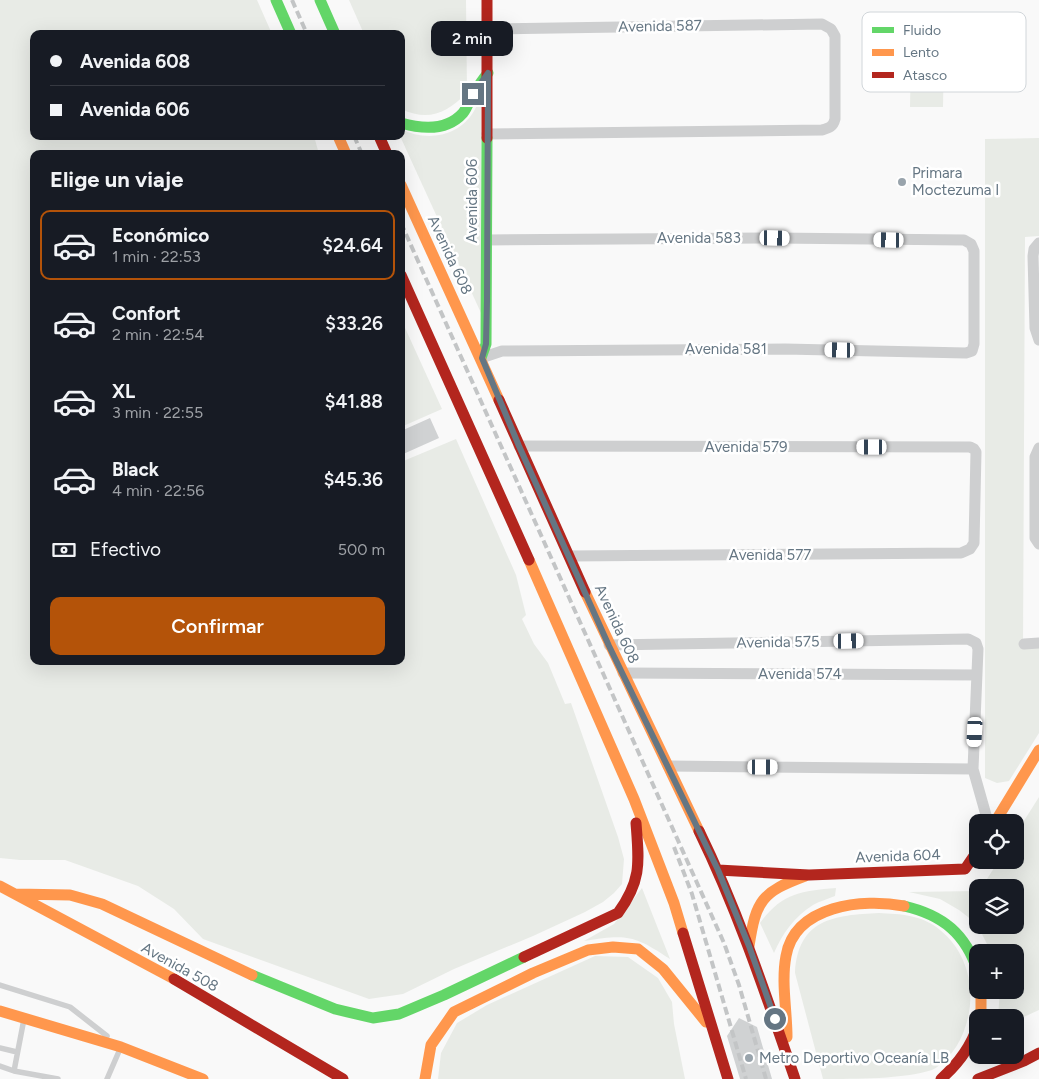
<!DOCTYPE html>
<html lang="es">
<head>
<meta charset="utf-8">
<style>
  :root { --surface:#171b24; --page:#242831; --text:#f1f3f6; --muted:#9ea1a6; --line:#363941; --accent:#b45309 }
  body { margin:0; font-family:Figtree,sans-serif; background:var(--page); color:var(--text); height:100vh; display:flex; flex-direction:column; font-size:19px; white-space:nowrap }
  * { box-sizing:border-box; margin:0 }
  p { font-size:16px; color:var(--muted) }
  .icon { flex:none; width:28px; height:28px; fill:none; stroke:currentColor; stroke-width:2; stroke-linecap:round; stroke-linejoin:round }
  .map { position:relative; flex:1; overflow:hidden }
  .drawer { position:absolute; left:30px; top:150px; width:375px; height:515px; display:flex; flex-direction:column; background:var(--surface); border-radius:10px; box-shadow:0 5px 20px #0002 }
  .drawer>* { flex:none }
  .hud { position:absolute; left:30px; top:30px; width:375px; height:110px; border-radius:10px; box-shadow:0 5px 20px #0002; display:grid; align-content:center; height:110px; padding:0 20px; background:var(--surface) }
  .buttons { position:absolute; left:969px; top:814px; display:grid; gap:10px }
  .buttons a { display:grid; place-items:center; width:55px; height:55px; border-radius:10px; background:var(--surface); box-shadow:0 5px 20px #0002; font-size:25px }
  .end { position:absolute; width:22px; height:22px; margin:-11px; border:6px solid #657683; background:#fff; box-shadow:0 0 0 2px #fff }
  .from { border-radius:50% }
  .bubble { position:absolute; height:35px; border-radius:10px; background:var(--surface); box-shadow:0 5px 20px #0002; font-size:16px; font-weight:600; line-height:35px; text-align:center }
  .car { position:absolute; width:15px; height:30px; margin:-15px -8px; border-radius:6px; box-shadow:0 0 4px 1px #0007; background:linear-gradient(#fff 24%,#345 0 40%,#fff 0 76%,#345 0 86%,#fff 0) }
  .hud b { display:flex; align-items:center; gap:18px; height:48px; font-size:19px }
  .hud b+b { border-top:1px solid var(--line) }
  .hud i { width:12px; height:12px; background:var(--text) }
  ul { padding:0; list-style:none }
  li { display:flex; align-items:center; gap:15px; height:70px; margin:0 10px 8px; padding:0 10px; border:2px solid transparent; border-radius:10px }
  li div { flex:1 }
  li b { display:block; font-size:19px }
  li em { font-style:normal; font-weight:600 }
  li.on { border-color:var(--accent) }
  li>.icon { width:45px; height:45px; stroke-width:1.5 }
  h2 { padding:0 20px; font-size:22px; line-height:60px }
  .pay { display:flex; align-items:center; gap:12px; height:55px; padding:0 20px; font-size:19px }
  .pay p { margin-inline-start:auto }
  .primary-button { display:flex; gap:10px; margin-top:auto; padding:10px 20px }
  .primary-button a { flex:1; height:58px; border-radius:10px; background:var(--accent); color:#fff; font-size:20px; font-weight:600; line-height:58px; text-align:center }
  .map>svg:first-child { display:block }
  .green { fill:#e8ebe6 }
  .building { fill:#d0d2d3 }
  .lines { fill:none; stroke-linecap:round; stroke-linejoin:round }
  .lane { stroke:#cecfd0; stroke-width:5.5 }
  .street { stroke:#cecfd0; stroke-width:11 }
  .fast { stroke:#63d668; stroke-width:11 }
  .slow { stroke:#ff974d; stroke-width:11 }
  .jam { stroke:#b3261e; stroke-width:11 }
  .rail { stroke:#c3c5c6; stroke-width:4; stroke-dasharray:8 4; stroke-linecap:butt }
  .route { stroke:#657683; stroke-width:6 }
  .poi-dot { fill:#99a4ac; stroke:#fff; stroke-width:2 }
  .labels { text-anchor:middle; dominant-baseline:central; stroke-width:5; stroke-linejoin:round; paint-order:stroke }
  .street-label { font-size:15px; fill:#657683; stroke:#fff }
  .poi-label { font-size:15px; fill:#657683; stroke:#fff; text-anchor:start }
  .key { fill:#fff; stroke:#d1d6da; stroke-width:1 }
  .key-label { font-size:14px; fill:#657683 }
</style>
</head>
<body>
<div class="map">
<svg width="1039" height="1079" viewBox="0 0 1039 1079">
  <rect width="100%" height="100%" fill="#f9f9f9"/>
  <path class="green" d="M0,0H257L272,34H34V136H314L319,154H34V661H401V462L456,439L516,575L526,615L522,619L534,644L548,663L565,704L571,703L618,837L624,859L622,884L614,893L603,902L585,912L533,936L454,969L403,994L369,999L203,939L174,909L138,886L65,860H20L0,858Z
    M349,0H466L467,93C446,113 429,122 401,109V34H364Z
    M911,51H944L943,107H910Z
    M481,93V313L400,136H401V129C426,142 459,137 474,111C477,106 479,99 481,93Z
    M1039,138V236L1025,237L1023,648H1039V733L1009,781L997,783L985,778V139Z
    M401,319L442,409L401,427Z
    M1039,797V1010L1015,1021V1018L998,1017L1000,990H1015V952H991L977,924L959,910L940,899L909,892L977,891L978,925H1015V888L982,887L999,860H1015V835Z
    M642,888L670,959C634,935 627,934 584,941L614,924Z
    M836,888L835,896C828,899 820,901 813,905C795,916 782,934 774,953L760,923C782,893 801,891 836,888Z
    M879,913C900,914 923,915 940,930C975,958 979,1010 956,1047C950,1056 942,1065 932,1070C904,1079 855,1079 823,1079L795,973C798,919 834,915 879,913Z
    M595,956L628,957L658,978L672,1002L674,1024L685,1079H438L441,1053L457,1023L487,1005Z"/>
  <path class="building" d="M430,418L439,438L401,455V431Z
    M739,1018L757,1027L772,1079H740L727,1036Z"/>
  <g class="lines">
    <path class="lane" d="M0,985L70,1007L107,1036
      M0,1048L17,1052
      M0,1066L14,1071L58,1079
      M14,1071L24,1019
      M107,1079L120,1049"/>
    <path class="street" d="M487,29L822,24L831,29L835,36V119C833,127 829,128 822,130L487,134
      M1039,243L1034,249L1033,256L1035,328L1039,340
      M481,358L502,351L785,349L966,353L972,351L974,344V251L971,244L964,240L775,238L487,240
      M519,446L970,447L974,449L976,452L974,543L970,549L961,553L569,556
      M1039,448L1035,457V538L1039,544
      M1024,644L1039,643
      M609,645L968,639L976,643L978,649L973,769L988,822
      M623,673L977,675
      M668,766L973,769"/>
    <path class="fast" d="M276,0L291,34
      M320,0L335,34
      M401,123C422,129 447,131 463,113C467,108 469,101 472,96C477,88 482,80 488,73
      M481,358L486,344L487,138
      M904,906C943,915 966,934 978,972
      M252,975L335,1009L373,1018L399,1014L444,995L524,957"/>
    <path class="slow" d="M338,136L346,154
      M401,185L499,400
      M529,560L634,799L674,903L683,933
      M585,592L699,831
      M995,822L1039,750
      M0,886L174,979
      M16,894L70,895L102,904L252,975
      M749,946C756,900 762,892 805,876
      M0,1011L121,1047L203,1079
      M979,1018L981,1010V990
      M787,1037C787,1011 781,982 786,956C795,905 863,898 904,906
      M425,1079L431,1045L454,1012L533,973L588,950L613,947L638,949L663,969L706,1022"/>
    <path class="jam" d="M487,0V138
      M379,136L387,154
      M401,275L529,560
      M499,400L585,592
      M699,831C738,911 766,995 795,1079
      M718,870L809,875L965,869L978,850
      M683,933L728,1079
      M524,957L618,913C642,880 639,862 636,823
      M174,979L343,1079
      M941,1079C958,1064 971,1047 978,1025
      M978,1079L1024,1061L1039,1053"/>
    <path class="rail" d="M292,0L307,34
      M354,136L362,154
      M401,223L724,943L739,985L766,1079
      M674,847L692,894L746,1079"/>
  </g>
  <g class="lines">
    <path class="route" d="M473,94L488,73L487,301L486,344L482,358L519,446L609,646L718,870L749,946L775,1019"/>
  </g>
  <g class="poi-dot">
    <circle cx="902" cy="182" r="5"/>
    <circle cx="749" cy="1058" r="5"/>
  </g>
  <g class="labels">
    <g class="street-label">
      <text transform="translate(660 26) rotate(-1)">Avenida 587</text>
      <text transform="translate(472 201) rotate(-90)">Avenida 606</text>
      <text x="699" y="238">Avenida 583</text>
      <text transform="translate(450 255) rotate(65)">Avenida 608</text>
      <text x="726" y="349">Avenida 581</text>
      <text x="746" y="447">Avenida 579</text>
      <text x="770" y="555">Avenida 577</text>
      <text transform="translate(617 624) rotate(65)">Avenida 608</text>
      <text transform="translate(778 642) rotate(-1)">Avenida 575</text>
      <text x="800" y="674">Avenida 574</text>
      <text transform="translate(898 856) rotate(-2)">Avenida 604</text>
      <text transform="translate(180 967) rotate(29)">Avenida 508</text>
    </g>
    <g class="poi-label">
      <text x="912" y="173">Primara<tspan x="912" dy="17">Moctezuma I</tspan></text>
      <text x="759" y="1058">Metro Deportivo Oceanía LB</text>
    </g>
  </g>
  <rect x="862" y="12" width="164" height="80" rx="8" class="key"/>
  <rect x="872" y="27" width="22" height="6" fill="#63d668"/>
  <rect x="872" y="49" width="22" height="7" fill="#ff974d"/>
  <rect x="872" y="72" width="22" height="6" fill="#b3261e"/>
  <g class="key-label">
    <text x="903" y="35">Fluido</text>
    <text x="903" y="57">Lento</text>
    <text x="903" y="80">Atasco</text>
  </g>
</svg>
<div class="buttons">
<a><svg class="icon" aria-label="locate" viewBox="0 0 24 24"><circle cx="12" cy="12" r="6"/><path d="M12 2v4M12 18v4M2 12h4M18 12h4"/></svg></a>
<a><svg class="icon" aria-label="layers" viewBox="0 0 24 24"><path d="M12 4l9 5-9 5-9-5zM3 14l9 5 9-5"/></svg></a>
<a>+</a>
<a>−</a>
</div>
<i class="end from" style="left:775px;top:1019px"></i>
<i class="end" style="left:473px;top:94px"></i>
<div class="bubble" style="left:431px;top:21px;width:82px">2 min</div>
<i class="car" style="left:775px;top:238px;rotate:91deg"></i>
<i class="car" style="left:889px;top:240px;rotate:271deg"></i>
<i class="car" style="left:840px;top:350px;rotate:271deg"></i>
<i class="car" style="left:872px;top:447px;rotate:270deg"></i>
<i class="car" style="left:849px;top:641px;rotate:89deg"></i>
<i class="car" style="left:975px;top:732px;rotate:183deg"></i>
<i class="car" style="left:763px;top:767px;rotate:90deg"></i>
<div class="hud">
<b><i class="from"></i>Avenida 608</b>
<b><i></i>Avenida 606</b>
</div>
<section class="drawer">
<h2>Elige un viaje</h2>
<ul>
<li class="on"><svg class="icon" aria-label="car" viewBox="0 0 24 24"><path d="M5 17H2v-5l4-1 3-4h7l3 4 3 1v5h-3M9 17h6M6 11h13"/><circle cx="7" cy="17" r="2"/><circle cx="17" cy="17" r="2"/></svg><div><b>Económico</b><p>1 min · 22:53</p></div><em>$24.64</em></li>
<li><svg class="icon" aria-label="car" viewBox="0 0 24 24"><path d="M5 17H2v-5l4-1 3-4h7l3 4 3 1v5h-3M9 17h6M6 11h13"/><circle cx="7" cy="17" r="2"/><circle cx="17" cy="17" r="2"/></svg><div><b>Confort</b><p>2 min · 22:54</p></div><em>$33.26</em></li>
<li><svg class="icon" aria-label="car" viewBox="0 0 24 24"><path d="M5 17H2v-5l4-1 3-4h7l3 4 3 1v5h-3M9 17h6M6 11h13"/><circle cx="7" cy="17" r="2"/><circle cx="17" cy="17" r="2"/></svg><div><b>XL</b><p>3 min · 22:55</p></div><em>$41.88</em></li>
<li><svg class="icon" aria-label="car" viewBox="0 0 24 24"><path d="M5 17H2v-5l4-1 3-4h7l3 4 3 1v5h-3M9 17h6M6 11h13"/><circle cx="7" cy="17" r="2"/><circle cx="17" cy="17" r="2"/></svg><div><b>Black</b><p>4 min · 22:56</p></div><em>$45.36</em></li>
</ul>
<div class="pay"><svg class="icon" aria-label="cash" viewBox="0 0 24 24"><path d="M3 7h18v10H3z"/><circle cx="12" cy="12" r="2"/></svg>Efectivo<p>500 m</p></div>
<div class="primary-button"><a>Confirmar</a></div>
</section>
</div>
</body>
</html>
